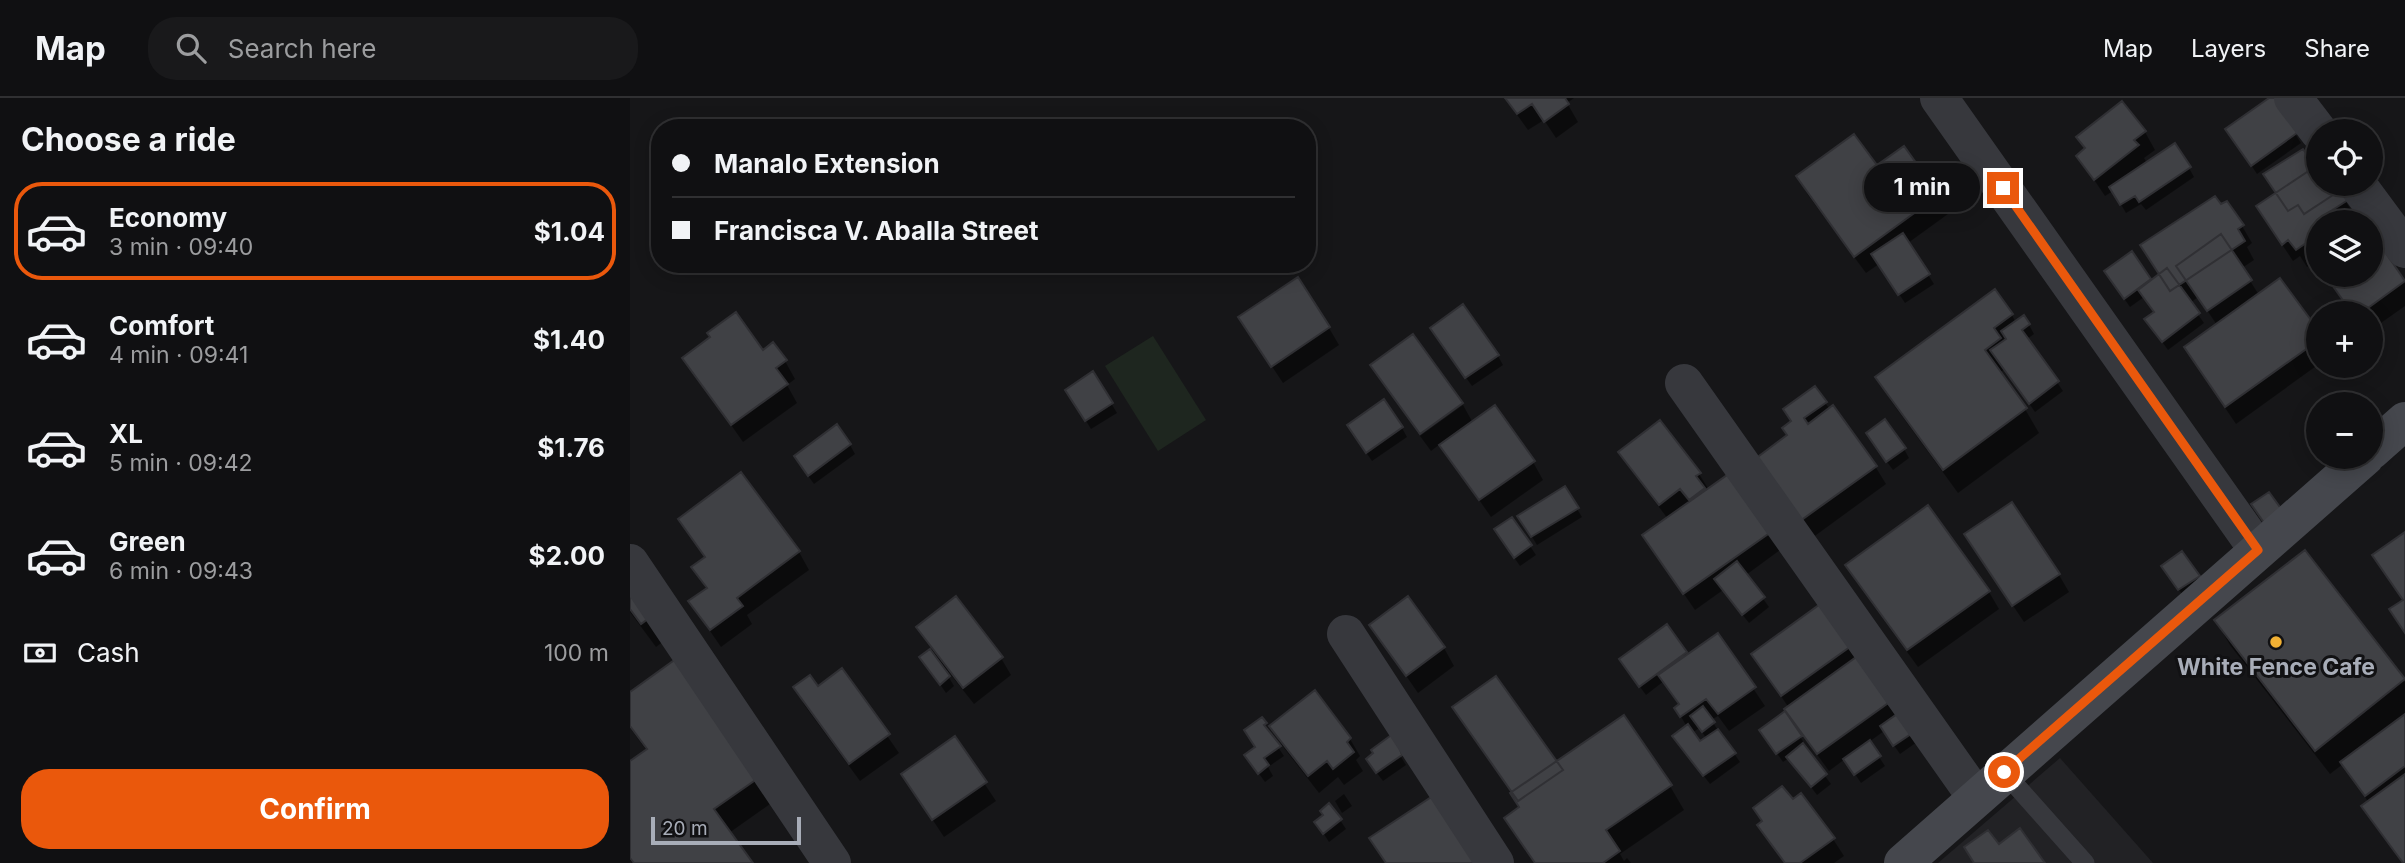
<!DOCTYPE html>
<html lang="en">
<head>
<meta charset="utf-8">
<style>
  :root { --surface:#101012; --page:#19191b; --text:#f1f3f6; --muted:#9c9d9f; --line:#303032; --accent:#ea580c }
  body { margin:0; font-family:Inter,sans-serif; background:var(--page); color:var(--text); height:100vh; display:flex; flex-direction:column; font-size:26px; white-space:nowrap }
  * { box-sizing:border-box; margin:0 }
  p { font-size:23px; color:var(--muted) }
  .icon { flex:none; width:38px; height:38px; fill:none; stroke:currentColor; stroke-width:2; stroke-linecap:round; stroke-linejoin:round }
  .map { position:relative; flex:1; overflow:hidden }
  .drawer { display:flex; flex-direction:column; background:var(--surface); width:630px }
  .drawer>* { flex:none }
  .hud { position:absolute; left:21px; top:21px; width:665px; height:154px; border-radius:28px; box-shadow:0 4px 18px #0003,0 0 0 2px var(--line); display:grid; align-content:center; height:154px; padding:0 21px; background:var(--surface) }
  .controls { position:absolute; left:1676px; top:21px; display:grid; gap:14px }
  .controls a { display:grid; place-items:center; width:77px; height:77px; border-radius:50%; background:var(--surface); box-shadow:0 4px 18px #0003,0 0 0 2px var(--line); font-size:35px }
  .scale { position:absolute; left:21px; bottom:18px; width:150px; box-sizing:border-box; padding-left:7px; border:4px solid #a8adb8; border-top:0; font-size:19px; line-height:24px; white-space:nowrap; color:#a8adb8; -webkit-text-stroke:5px #111113; paint-order:stroke }
  .end { position:absolute; width:32px; height:32px; margin:-16px; border:9px solid #ea580c; background:#fff; box-shadow:0 0 0 4px #fff }
  .from { border-radius:50% }
  .bubble { position:absolute; height:49px; border-radius:24px; background:var(--surface); box-shadow:0 4px 18px #0003,0 0 0 2px var(--line); font-size:23px; font-weight:700; line-height:49px; text-align:center }
  .hud b { display:flex; align-items:center; gap:24px; height:66px; font-size:26px }
  .hud b+b { border-top:2px solid var(--line) }
  .hud i { width:18px; height:18px; background:var(--text) }
  ul { padding:0; list-style:none }
  li { display:flex; align-items:center; gap:21px; height:98px; margin:0 14px 10px; padding:0 7px; border:4px solid transparent; border-radius:28px }
  li div { flex:1 }
  li b { display:block; font-size:26px }
  li em { font-style:normal; font-weight:700 }
  li.active { border-color:var(--accent) }
  li>.icon { width:63px; height:63px; stroke-width:1.5 }
  h2 { padding:0 21px; font-size:32px; line-height:84px }
  .pay { display:flex; align-items:center; gap:18px; height:77px; padding:0 21px; font-size:26px }
  .pay p { margin-inline-start:auto }
  .button { display:flex; gap:14px; margin-top:auto; padding:14px 21px }
  .button a { flex:1; height:80px; border-radius:28px; background:var(--accent); color:#fff; font-size:28px; font-weight:700; line-height:80px; text-align:center }
  header { display:flex; align-items:center; gap:42px; box-sizing:border-box; height:98px; padding:0 35px; background:var(--surface); border-bottom:2px solid var(--line) }
  header strong { font-size:33px }
  nav { display:flex; gap:38px; margin-inline-start:auto; font-size:24px }
  .search { width:490px; height:63px; background:var(--page); display:flex; align-items:center; gap:18px; box-sizing:border-box; padding:0 24px; border-radius:28px; color:var(--muted); font-size:26px }
  main { display:flex; flex:1; min-height:0 }
  .map>svg:first-child { display:block }
  .built { fill:#222225 }
  .green { fill:#1e261f }
  .shadow { fill:#0007; fill-rule:evenodd }
  .building { fill:#404145; stroke:#303034; stroke-width:2 }
  .lines { fill:none; stroke-linecap:round; stroke-linejoin:round }
  .lane { stroke:#37383d; stroke-width:19 }
  .street { stroke:#37383d; stroke-width:38 }
  .secondary { stroke:#45474d; stroke-width:38 }
  .route { stroke:#ea580c; stroke-width:9 }
  .poi-dot { fill:#f2b134; stroke:#111113; stroke-width:2.5 }
  .labels { text-anchor:middle; dominant-baseline:central; stroke-width:6; stroke-linejoin:round; paint-order:stroke }
  .poi-label { font-size:23px; font-weight:bold; fill:#a8adb8; stroke:#111113 }
</style>
</head>
<body>
<header>
<strong>Map</strong>
<div class="search"><svg class="icon" aria-label="search" viewBox="0 0 24 24"><circle cx="10" cy="10" r="6"/><path d="M15 15l6 6"/></svg>Search here</div>
<nav><a>Map</a><a>Layers</a><a>Share</a></nav>
</header>
<main>
<section class="drawer">
<h2>Choose a ride</h2>
<ul>
<li class="active"><svg class="icon" aria-label="car" viewBox="0 0 24 24"><path d="M5 17H2v-5l4-1 3-4h7l3 4 3 1v5h-3M9 17h6M6 11h13"/><circle cx="7" cy="17" r="2"/><circle cx="17" cy="17" r="2"/></svg><div><b>Economy</b><p>3 min · 09:40</p></div><em>$1.04</em></li>
<li><svg class="icon" aria-label="car" viewBox="0 0 24 24"><path d="M5 17H2v-5l4-1 3-4h7l3 4 3 1v5h-3M9 17h6M6 11h13"/><circle cx="7" cy="17" r="2"/><circle cx="17" cy="17" r="2"/></svg><div><b>Comfort</b><p>4 min · 09:41</p></div><em>$1.40</em></li>
<li><svg class="icon" aria-label="car" viewBox="0 0 24 24"><path d="M5 17H2v-5l4-1 3-4h7l3 4 3 1v5h-3M9 17h6M6 11h13"/><circle cx="7" cy="17" r="2"/><circle cx="17" cy="17" r="2"/></svg><div><b>XL</b><p>5 min · 09:42</p></div><em>$1.76</em></li>
<li><svg class="icon" aria-label="car" viewBox="0 0 24 24"><path d="M5 17H2v-5l4-1 3-4h7l3 4 3 1v5h-3M9 17h6M6 11h13"/><circle cx="7" cy="17" r="2"/><circle cx="17" cy="17" r="2"/></svg><div><b>Green</b><p>6 min · 09:43</p></div><em>$2.00</em></li>
</ul>
<div class="pay"><svg class="icon" aria-label="cash" viewBox="0 0 24 24"><path d="M3 7h18v10H3z"/><circle cx="12" cy="12" r="2"/></svg>Cash<p>100 m</p></div>
<div class="button"><a>Confirm</a></div>
</section>
<div class="map">
<svg width="1775" height="765" viewBox="0 0 1775 765">
  <rect width="100%" height="100%" fill="#161618"/>
  <path class="built" d="M1430,660L1523,765H1308Z"/>
  <path class="green" d="M523,238L576,322L528,353L475,268Z"/>
  <path class="shadow" d="M875,0H944L937,5L948,24L926,40L914,22L898,32Z
    M1642,0L1671,45L1627,76L1603,40Z
    M1492,6L1515,34L1525,52L1514,60L1517,65L1559,70L1564,79L1516,112L1511,106L1496,115L1483,93L1475,98L1448,58L1455,52L1448,40Z
    M1273,50L1318,116L1278,145L1304,186L1275,205L1249,166L1236,175L1178,97L1168,79L1246,70Z
    M1689,86H1705L1726,120L1720,124H1689V167L1686,163L1677,169L1670,158L1663,163L1639,127Z
    M1612,128L1622,145L1617,149L1624,162L1612,170L1629,197L1689,236V266L1606,326L1566,267L1587,227L1568,199L1560,205L1574,225L1538,252L1522,230L1526,215L1514,199L1500,209L1482,183L1501,156L1521,184Z
    M1741,136L1775,184V208L1741,232V215H1722L1694,177H1741Z
    M1382,217L1386,225L1393,220L1399,227L1404,236L1397,241L1433,293L1405,314L1375,271L1369,275L1395,311L1409,335L1328,395L1261,303L1247,279Z
    M699,230L709,247L653,285L621,237Z
    M807,239L868,258L873,267L842,288Z
    M133,254L155,263L165,281L157,287L167,305L113,344L54,260Z
    M742,268L831,304L788,335Z
    M463,275L487,315L461,331L437,292Z
    M1195,305L1245,368L1256,386L1182,440L1128,361L1159,339L1154,331Z
    M833,307L843,325L903,364L913,382L861,419L810,346L801,353L790,338Z
    M772,330L777,339L742,363L724,337Z
    M1243,345L1274,351L1279,360L1263,372Z
    M220,347L225,356L184,386L171,368Z
    M990,355L1069,376L1079,392L1100,377L1150,452L1116,477L1139,509L1119,525L1093,492L1065,512L1014,438L1038,421L1001,372Z
    M934,390L952,419L907,447L890,419Z
    M882,421L906,457L890,468L871,441Z
    M50,422L169,454L179,472L117,517L122,526L91,549L60,504L77,492L63,470L76,461Z
    M1347,454L1429,477L1439,494L1394,524Z
    M1675,454L1775,584V765H1772L1744,727L1733,709L1739,705L1713,666L1700,676L1600,547L1586,523Z
    M1217,468L1359,494L1369,511L1288,569L1227,485Z
    M1538,477L1568,479L1573,488L1555,500Z
    M0,483L38,540L26,549L0,514Z
    M1199,501L1287,644L1270,656L1254,633L1239,644L1255,668L1231,685L1215,661L1199,673L1172,636L1169,637L1176,648L1174,650L1201,686L1187,697L1159,660L1153,664L1137,641L1165,626L1157,612L1159,610L1123,557Z
    M741,527L814,550L824,568L788,595Z
    M288,529L371,560L381,577L344,606L317,572L315,573L324,588L316,595L292,560L302,551Z
    M1036,529L1057,558L1087,537L1135,608L1099,633L1088,618L1081,622L1110,664L1080,686L1044,639L1057,629L1046,610L1050,608L1034,583L1016,597L996,570ZM1069,630L1077,641L1070,646L1062,635Z
    M49,560L147,701L99,735L120,765H2L0,762V665L17,653L0,630V596Z
    M212,573L269,655L230,683L175,608L165,590H187Z
    M824,610L926,666L1040,688L1054,712L990,756L994,763L997,760L1001,765H904L876,720L890,710L883,695Z
    M635,626L641,635L639,636L654,658L638,669L643,678L635,684L622,666L627,650L616,633Z
    M641,628L720,641L730,658L726,662L733,673L714,687L708,679L689,695L651,646Z
    M324,640L366,703L314,739L273,677Z
    M768,654L776,667L753,683L743,670Z
    M714,696L722,708L712,715L705,703Z
    M710,722L716,731L699,744L692,733Z
    M1129,728L1203,741L1214,758L1204,765H1154Z"/>
  <path class="building" d="M875,0H935L939,6L914,24L902,6L887,16Z
    M1639,0H1651L1667,35L1621,68L1595,31Z
    M1492,3L1516,33L1504,42L1509,47L1464,82L1446,58L1455,50L1446,39Z
    M1224,36L1247,67L1274,48L1309,97L1224,159L1166,78Z
    M1545,45L1561,69L1509,104L1505,98L1490,107L1479,89Z
    M1673,51L1689,74V86H1696L1703,97L1674,116L1668,107L1658,113L1633,76Z
    M1689,66V86H1707L1718,102L1687,122L1689,136L1666,152L1658,142L1652,147L1626,108Z
    M1585,98L1591,106L1597,103L1614,127L1608,131L1615,143L1540,193L1510,147Z
    M1741,133L1775,183L1731,215H1722L1695,177H1741Z
    M1273,135L1300,176L1268,197L1241,156Z
    M1591,136L1622,182L1577,213L1546,168Z
    M1502,153L1521,181L1494,201L1474,173Z
    M1537,170L1570,215L1532,244L1514,221L1524,214L1508,192Z
    M668,179L700,229L641,269L608,219Z
    M1650,180L1689,233V242L1595,309L1554,249Z
    M1365,191L1383,216L1364,230L1371,240L1355,252L1397,310L1313,372L1245,279Z
    M833,206L869,257L835,280L800,230Z
    M106,214L133,252L143,244L157,262L146,270L158,286L101,327L52,260L80,239L77,235Z
    M1394,217L1400,226L1392,232L1429,283L1399,306L1360,252L1376,241L1371,233Z
    M783,236L833,305L790,336L740,267Z
    M463,273L483,305L455,323L435,292Z
    M1185,288L1197,304L1174,320L1178,326L1203,307L1247,368L1170,423L1125,361L1157,337L1152,330L1161,323L1153,311Z
    M754,301L773,329L736,355L717,327Z
    M865,307L905,363L849,402L809,347Z
    M1255,321L1276,350L1256,364L1236,335Z
    M1030,322L1071,375L1066,378L1075,390L1059,402L1050,391L1029,407L988,354Z
    M207,326L221,346L178,378L164,358Z
    M111,374L170,453L107,500L113,508L80,532L58,503L77,490L61,469L75,459L48,421Z
    M1100,375L1141,434L1053,496L1012,437Z
    M935,388L949,410L901,439L887,418Z
    M1639,394L1655,416L1637,429L1621,406Z
    M1382,404L1430,476L1382,508L1334,436Z
    M1298,407L1360,493L1277,552L1215,467Z
    M882,419L902,447L884,460L864,431Z
    M1775,434V535L1759,511L1773,502L1742,457Z
    M1675,452L1775,581L1685,653L1584,522Z
    M1552,453L1570,478L1548,492L1531,468Z
    M1107,463L1135,499L1112,517L1084,481Z
    M0,480L26,515L11,526L0,511Z
    M326,498L373,559L333,590L286,529Z
    M778,498L815,549L776,578L739,527Z
    M1200,499L1231,541L1151,598L1121,556Z
    M1037,526L1057,554L1009,589L989,561Z
    M1088,535L1126,589L1088,616L1076,601L1050,619L1044,610L1049,606L1028,577Z
    M300,551L320,578L310,587L289,559Z
    M1236,552L1268,598L1187,656L1154,611Z
    M50,558L134,676L84,711L123,765H4L0,760V663L17,651L0,628V594Z
    M212,570L260,636L219,666L163,589L180,577L188,588Z
    M866,578L933,672L888,703L822,609Z
    M685,592L721,640L717,644L724,654L703,671L697,663L678,678L639,628Z
    M1073,608L1085,624L1072,634L1060,618Z
    M1155,613L1172,638L1146,656L1129,632Z
    M1270,614L1284,634L1263,648L1250,628Z
    M1775,616V668L1735,698L1710,664Z
    M994,617L1042,687L976,732L990,753L973,765H905L874,720L889,709L880,695Z
    M632,619L637,625L634,627L651,648L634,660L639,667L628,676L614,657L625,649L614,632Z
    M1058,626L1070,643L1088,631L1106,655L1073,678L1042,638Z
    M764,635L772,657L746,675L736,661L743,655L741,652Z
    M325,638L357,684L302,722L271,676Z
    M1240,642L1251,658L1224,677L1213,661Z
    M1173,645L1197,676L1181,689L1156,659Z
    M1775,676V765H1773L1731,708Z
    M1152,688L1163,701L1171,695L1205,740L1170,765H1155L1127,727L1132,723L1123,710Z
    M806,696L853,765H756L739,740Z
    M699,705L712,721L693,736L684,724L693,717L690,713Z
    M1390,730L1415,765H1344L1334,749L1358,732L1369,746Z"/>
  <g class="lines">
    <path class="lane" d="M1374,674L1455,765"/>
    <path class="street" d="M1309,0L1628,452
      M1663,0L1689,34
      M1727,86L1775,151
      M1054,285L1346,699
      M0,465L202,765
      M716,536L865,765"/>
    <path class="secondary" d="M1741,353L1775,323
      M1273,765L1735,359"/>
  </g>
  <g class="lines">
    <path class="route" d="M1373,90L1628,452L1374,674"/>
  </g>
  <circle class="poi-dot" cx="1646" cy="544" r="7"/>
  <g class="labels">
    <g class="poi-label">
      <text x="1646" y="569">White Fence Cafe</text>
    </g>
  </g>
</svg>
<div class="controls">
<a><svg class="icon" aria-label="locate" viewBox="0 0 24 24"><circle cx="12" cy="12" r="6"/><path d="M12 2v4M12 18v4M2 12h4M18 12h4"/></svg></a>
<a><svg class="icon" aria-label="layers" viewBox="0 0 24 24"><path d="M12 4l9 5-9 5-9-5zM3 14l9 5 9-5"/></svg></a>
<a>+</a>
<a>−</a>
</div>
<div class="scale">20 m</div>
<i class="end from" style="left:1374px;top:674px"></i>
<i class="end" style="left:1373px;top:90px"></i>
<div class="bubble" style="left:1234px;top:65px;width:116px">1 min</div>
<div class="hud">
<b><i class="from"></i>Manalo Extension</b>
<b><i></i>Francisca V. Aballa Street</b>
</div>
</div>
</main>
</body>
</html>
